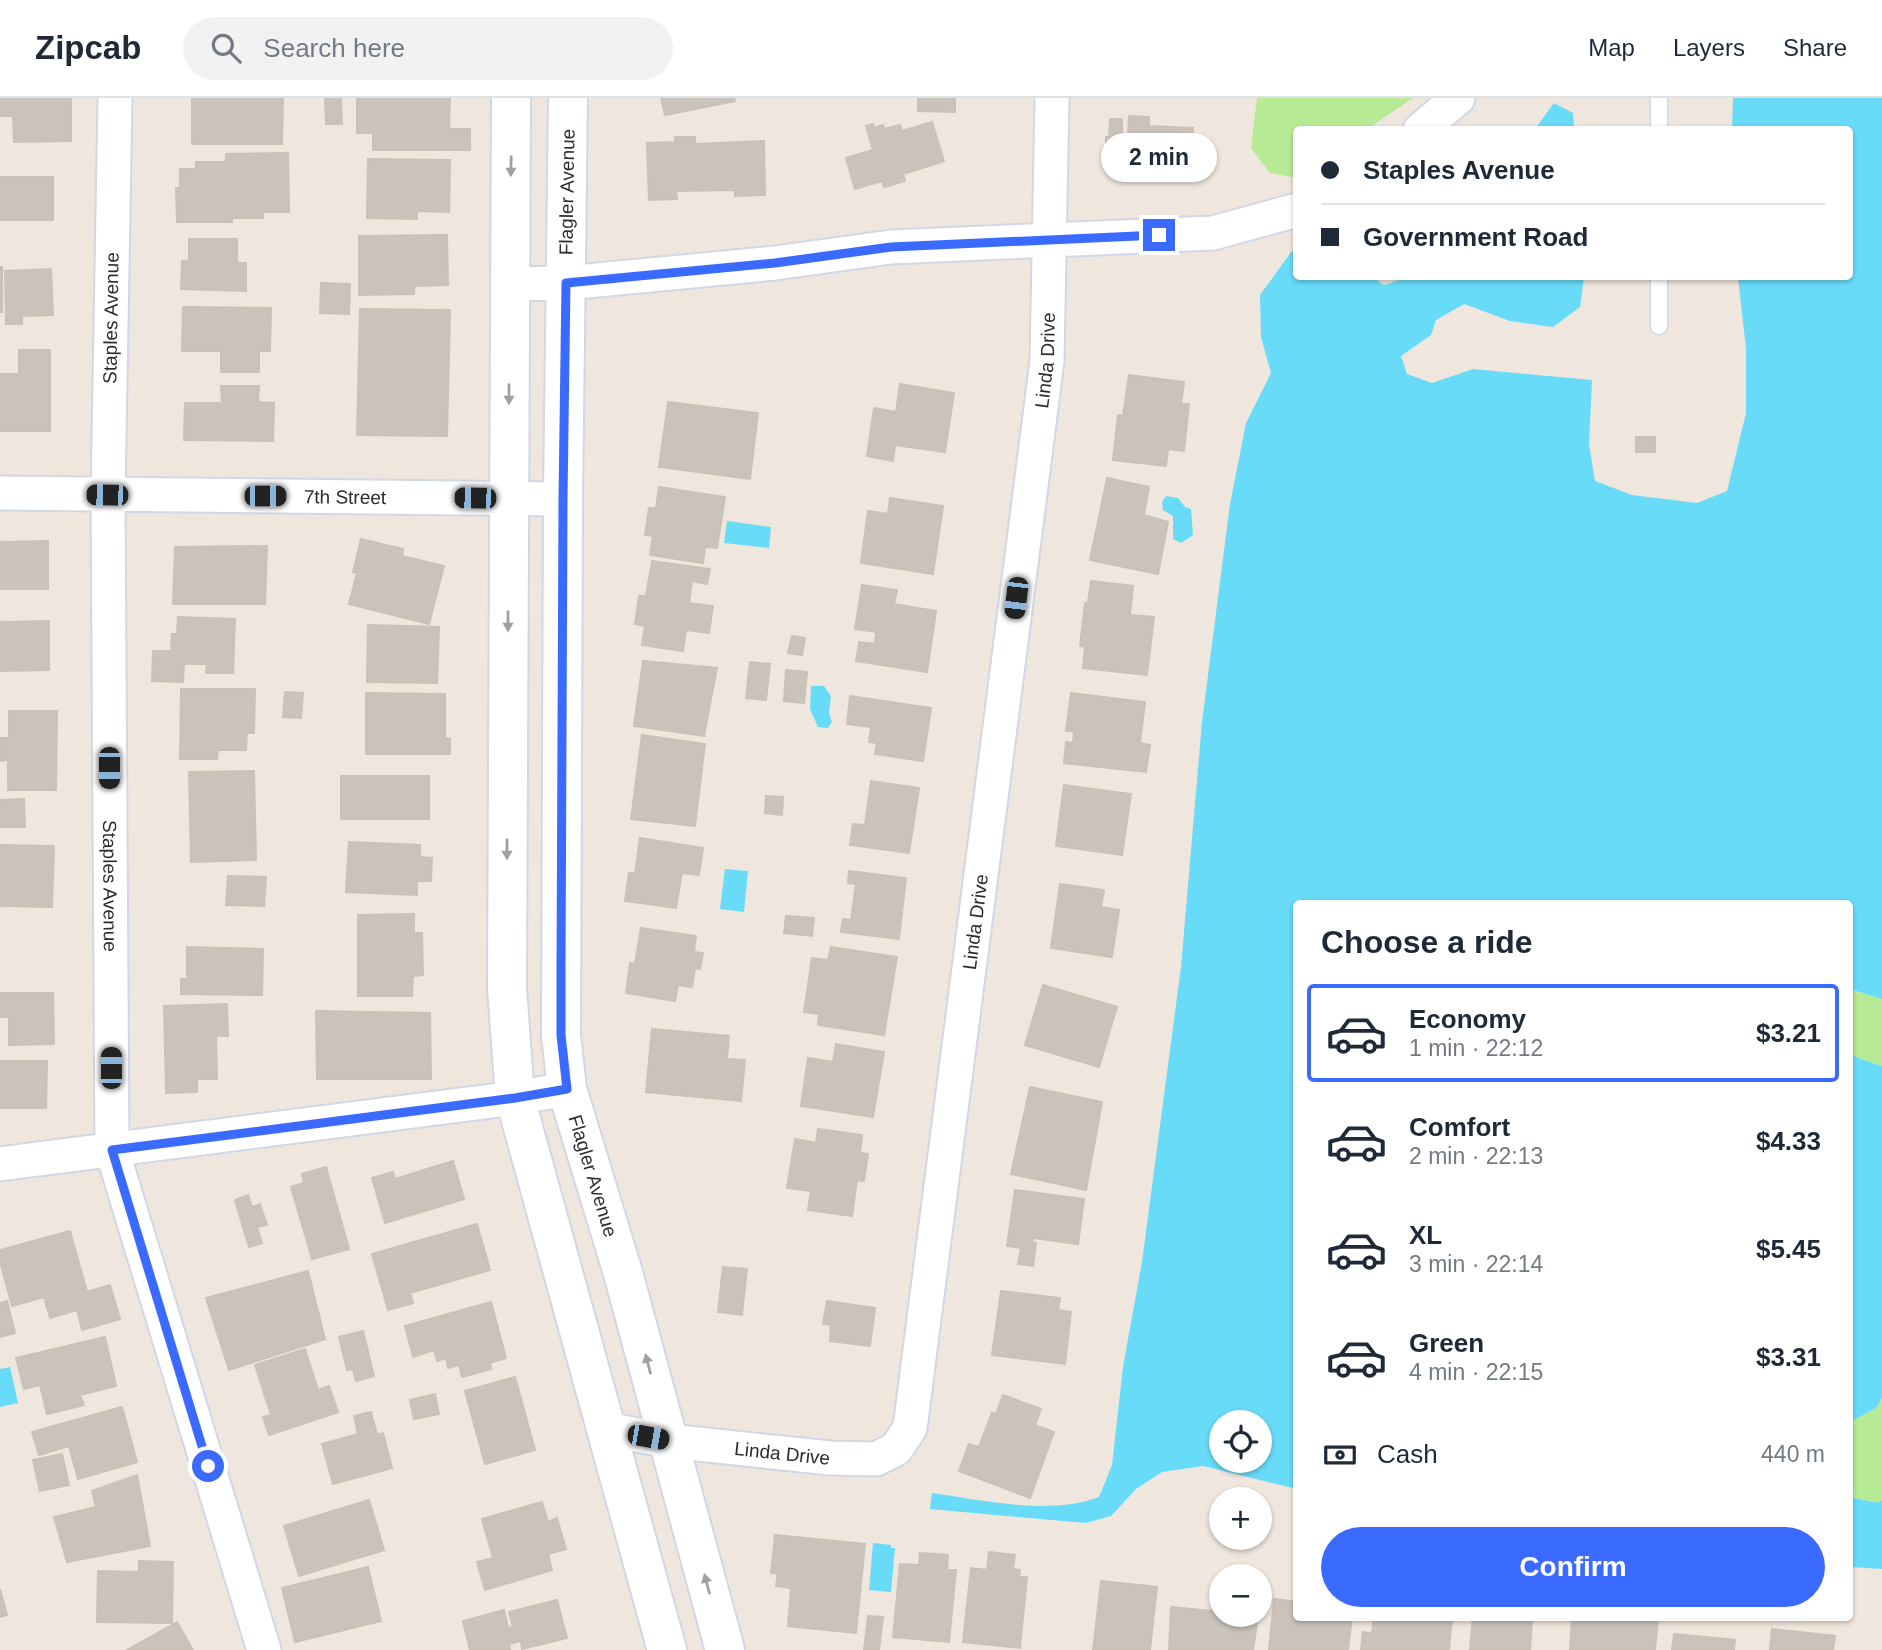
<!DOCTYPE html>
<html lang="en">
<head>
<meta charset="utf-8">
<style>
  :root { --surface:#fff; --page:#f2f2f3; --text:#1f2937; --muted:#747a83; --line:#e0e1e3; --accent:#3a6aff }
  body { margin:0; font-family:Arial,sans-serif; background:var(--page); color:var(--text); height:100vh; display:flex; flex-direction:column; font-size:26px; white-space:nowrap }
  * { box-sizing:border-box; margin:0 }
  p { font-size:23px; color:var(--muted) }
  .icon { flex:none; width:38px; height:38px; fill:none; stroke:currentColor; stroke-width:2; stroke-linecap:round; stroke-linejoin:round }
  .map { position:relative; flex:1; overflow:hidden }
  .sheet { position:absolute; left:1293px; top:802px; width:560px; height:721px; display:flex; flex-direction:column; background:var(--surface); border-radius:7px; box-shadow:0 2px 5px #0004 }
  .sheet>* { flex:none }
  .guide { position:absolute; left:1293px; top:28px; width:560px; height:154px; border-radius:7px; box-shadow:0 2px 5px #0004; display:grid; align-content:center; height:154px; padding:0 28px; background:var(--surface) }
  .buttons { position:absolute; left:1209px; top:1312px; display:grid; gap:14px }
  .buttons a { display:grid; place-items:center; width:63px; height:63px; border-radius:50%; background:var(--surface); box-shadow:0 2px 5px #0004; font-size:35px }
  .end { position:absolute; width:32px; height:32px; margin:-16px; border:9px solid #3a6aff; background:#fff; box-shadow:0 0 0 4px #fff }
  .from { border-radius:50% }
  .bubble { position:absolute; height:49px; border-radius:24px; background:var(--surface); box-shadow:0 2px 5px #0004; font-size:23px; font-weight:800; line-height:49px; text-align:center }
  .car { position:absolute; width:21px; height:42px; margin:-21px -10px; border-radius:9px; box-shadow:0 0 5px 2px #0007; background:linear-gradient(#222 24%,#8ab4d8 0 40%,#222 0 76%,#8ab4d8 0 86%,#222 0) }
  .guide b { display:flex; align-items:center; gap:24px; height:66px; font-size:26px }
  .guide b+b { border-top:2px solid var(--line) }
  .guide i { width:18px; height:18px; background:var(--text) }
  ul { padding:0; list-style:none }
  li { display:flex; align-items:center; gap:21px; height:98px; margin:0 14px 10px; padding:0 14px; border:4px solid transparent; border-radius:7px }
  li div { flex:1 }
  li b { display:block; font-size:26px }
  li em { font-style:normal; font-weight:800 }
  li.active { border-color:var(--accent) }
  li>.icon { width:63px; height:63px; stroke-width:1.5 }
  h2 { padding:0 28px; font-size:32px; line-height:84px }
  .pay { display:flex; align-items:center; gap:18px; height:77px; padding:0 28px; font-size:26px }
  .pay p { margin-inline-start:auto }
  .cta { display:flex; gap:14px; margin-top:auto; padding:14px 28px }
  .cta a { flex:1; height:80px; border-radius:42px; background:var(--accent); color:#fff; font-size:28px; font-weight:800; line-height:80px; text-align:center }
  header { display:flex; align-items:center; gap:42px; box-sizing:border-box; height:98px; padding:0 35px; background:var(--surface); border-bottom:2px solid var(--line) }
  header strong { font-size:33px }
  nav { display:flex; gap:38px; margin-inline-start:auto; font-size:24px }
  .search { width:490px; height:63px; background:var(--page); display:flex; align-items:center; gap:18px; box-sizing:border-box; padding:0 24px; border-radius:38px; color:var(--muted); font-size:26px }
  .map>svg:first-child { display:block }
  .green { fill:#b7ea95 }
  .water { fill:#68dbf9; fill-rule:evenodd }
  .building { fill:#cac3bc; stroke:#cac2b6; stroke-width:2 }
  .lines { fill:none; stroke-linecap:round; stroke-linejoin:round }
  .service-casing { stroke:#d2d7e6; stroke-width:19 }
  .minor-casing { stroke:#d2d7e6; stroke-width:37 }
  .secondary-casing { stroke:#d2d7e6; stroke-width:42 }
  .service { stroke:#fff; stroke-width:16 }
  .minor { stroke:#fff; stroke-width:33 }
  .secondary { stroke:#fff; stroke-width:38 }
  .oneway { fill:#a0a0a0 }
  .route { stroke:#3a6aff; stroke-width:9 }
  .labels { text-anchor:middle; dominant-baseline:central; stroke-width:5; stroke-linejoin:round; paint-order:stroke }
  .street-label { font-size:19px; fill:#2c2c2c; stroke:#fff }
</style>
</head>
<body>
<header>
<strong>Zipcab</strong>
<div class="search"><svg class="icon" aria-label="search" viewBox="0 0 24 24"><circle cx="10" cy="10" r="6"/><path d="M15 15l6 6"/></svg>Search here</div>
<nav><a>Map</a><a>Layers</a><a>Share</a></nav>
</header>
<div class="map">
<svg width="1882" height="1552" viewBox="0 0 1882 1552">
  <rect width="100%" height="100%" fill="#efe6dd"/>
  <path class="green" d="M1257,0H1413L1367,31L1297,32V80L1270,75L1251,50Z
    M1850,891L1882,901V968L1858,960L1850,954Z
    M1882,1300V1402L1878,1405L1850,1399V1324L1876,1310Z"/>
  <path class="water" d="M1733,0H1882V901L1850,891V805L1633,803L1297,805V1391L1203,1368L1162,1374L1136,1391L1111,1418L1086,1425L930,1411L932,1395C983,1402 1050,1418 1099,1399L1112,1367L1123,1269L1142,1164L1181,869L1202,624L1230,406L1246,325L1271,275L1261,239L1260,197L1292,153L1297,154V178L1372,179L1384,187L1411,178L1584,179L1580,209L1553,229L1510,223L1464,206L1436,222L1431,237L1401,258L1407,276L1432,285L1473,271L1592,282L1589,346L1595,383L1632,397L1697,405L1727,393L1746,315V251L1738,179L1850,178V32L1732,31ZM1222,1325H1260V1363H1222Z
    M1554,5L1573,15L1574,31H1535Z
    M1166,398L1178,400L1185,409L1191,411L1193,437L1181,445L1173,441V418L1163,412L1162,404Z
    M727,423L771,429L769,450L724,445Z
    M811,588H824L831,598L829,615L832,624L828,630L818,629L810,611Z
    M725,771L748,773L744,814L720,811Z
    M1850,954L1858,960L1882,968V1300L1876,1310L1850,1324Z
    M10,1269L18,1305L0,1309V1271Z
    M1850,1399L1878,1405L1882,1402V1471L1850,1469Z
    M873,1445L891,1447V1450H895L891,1494L869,1492Z"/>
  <path class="building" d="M0,0H71V43L14,44L13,18H0Z
    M192,0H283L282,46H192Z
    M325,0H341L342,26H326Z
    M357,0H450L449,31H470V52H373V35H357Z
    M661,0H734L735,3L665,17Z
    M918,0H955V14L918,13Z
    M1129,18L1149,19V28L1193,30L1191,75L1126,72Z
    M1110,21H1122V39H1125V69H1106V39H1109Z
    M932,24L944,63L903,76L905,83L884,89L882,83L855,91L846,60L873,52L866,28L873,26L874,30L883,27L884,31L900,27L902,33Z
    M675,39H695V46L764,43L765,97L735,98V92L676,93L677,101L649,102L647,45L675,44Z
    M288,55L289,114H263V120H232V124H177L176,90H180V71H196V64H226V56Z
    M368,61L450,62L449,114L417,113V121L367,120Z
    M0,79H53V122H0Z
    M447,137L448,187L414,188V196L359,197V138Z
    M189,141H237V165H246V193L181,191L182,163H189Z
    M0,169H2V214H0Z
    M51,171L53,217L22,218V226H6L5,173Z
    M321,185L350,186L349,216L320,215Z
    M183,209L271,210L270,253H259V274H221V253H182Z
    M360,211L450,212L447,338L357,337Z
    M19,252H50V333H0V276H19Z
    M1129,277L1184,284L1181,306H1189L1184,353L1168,351L1166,368L1113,362L1118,317L1123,318Z
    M900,286L954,295L945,354L895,347L893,363L867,358L874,310L896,314Z
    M221,288H259L258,304L274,305L273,343L184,342L185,305H222Z
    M668,304L758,315L750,381L659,369Z
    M1636,339H1655V354H1636Z
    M1107,380L1149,389L1144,417L1168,424L1158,476L1090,462Z
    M659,389L725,399L717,450L705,449L703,465L650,457L653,438L645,437L649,410H656Z
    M890,400L943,408L933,476L861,465L868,413L888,416Z
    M361,441L403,451L402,458L444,468L429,526L349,506L357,475L353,474Z
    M48,443V491H0V444Z
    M267,448L265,506H173L175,449Z
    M652,463L710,471L707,486L692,483L689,505L713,508L709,535L686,532L683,553L642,547L645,528L635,526L639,498H646Z
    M1091,483L1133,488L1130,517L1154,519L1147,577L1083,570L1085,549L1080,548L1085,505H1088Z
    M862,487L897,492L894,506L936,513L927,574L856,563L859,544L875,546L876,534L855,531Z
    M178,519L235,521L233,575H206L207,566H184L183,584L152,583L153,553H171L172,536H177Z
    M49,523V572L0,573V524Z
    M368,527L439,529L437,585L367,584Z
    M792,538L805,540L802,557L788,555Z
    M643,563L717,570L704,638L634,628Z
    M750,564L770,566L766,602L746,600Z
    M786,572L807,574L804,605L784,603Z
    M181,591H255L254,635H247L246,652H218L217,661H180Z
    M285,594L303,595L301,620L283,619Z
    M366,595L445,596V640L450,641V656H366Z
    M1071,595L1145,604L1140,645L1150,647L1146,674L1064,665L1066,644L1073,645L1074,633H1066Z
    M850,598L931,610L923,663L875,656L877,645L869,644L871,629L847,626Z
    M9,613H57L56,692H8V662L0,663L1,640H9Z
    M642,637L705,646L695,728L631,721Z
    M254,673L256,762L191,764L189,674Z
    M341,678H429V721H341Z
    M871,683L919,690L909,755L850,747L853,726L865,727Z
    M1064,687L1131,696L1122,757L1056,748Z
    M766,698L783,699L782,717L765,715Z
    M24,701L25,729H0V702Z
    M640,740L703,750L699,777L682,775L676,810L625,803L629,775L635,776Z
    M349,744L420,747V759L432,760L431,783H417V797L346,794Z
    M0,747L54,748L52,809L0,808Z
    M849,773L906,780L899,841L841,834L843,821L851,822L856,786L848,785Z
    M228,778L266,779L264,808L226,807Z
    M1060,786L1104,792L1101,809L1119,812L1112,859L1051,850Z
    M414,816V835H422L423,877L413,878L412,898H358V817Z
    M786,818L814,820L812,838L784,835Z
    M641,830L696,838L694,854L703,855L700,871L695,870L692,889L678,887L675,903L626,895L630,865L635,866Z
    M187,849L263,851L262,897L181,896V881H187Z
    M831,849L897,859L884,937L818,927L819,916L804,914L812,860L828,862Z
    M1043,887L1117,909L1099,969L1025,947Z
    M0,895H53L54,946L9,947V919H0Z
    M227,906L228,938H216L217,981H197V994L166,995L164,908Z
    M316,913L430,915L431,981H317Z
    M652,931L729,938L727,961L745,962L741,1003L646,994Z
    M836,946L884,954L873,1019L801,1008L808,960L833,964Z
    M0,963H47L46,1010H0Z
    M1030,989L1102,1004L1086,1092L1011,1076Z
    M818,1031L862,1037L860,1055L868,1056L864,1083L857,1082L852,1118L808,1112L811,1093L787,1090L795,1041L816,1045Z
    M453,1063L464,1101L385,1125L372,1080L393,1074L395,1081Z
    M326,1069L349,1151L312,1161L291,1089L304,1085L302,1076Z
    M1015,1092L1084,1101L1078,1146L1034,1140L1032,1145H1036L1033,1168L1018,1166L1021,1150L1007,1148Z
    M248,1097L252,1109L260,1106L267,1127L257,1129L262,1145L249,1149L235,1102Z
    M477,1126L490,1172L410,1195L413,1205L388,1212L372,1156Z
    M70,1133L87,1194L110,1187L120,1221L82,1232L77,1212L50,1220L44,1199L12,1208L0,1163V1152Z
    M723,1169L747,1171L742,1217L718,1214Z
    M308,1173L325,1241L229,1272L206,1200Z
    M1001,1193L1060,1200L1058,1212L1071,1214L1065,1266L992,1257Z
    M7,1203L15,1235L0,1239V1205Z
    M827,1203L875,1210L870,1248L830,1243L831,1227L823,1226Z
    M491,1204L506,1260L490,1265L491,1271L462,1279L459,1267L448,1270L446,1260L437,1263L434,1252L413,1259L405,1228Z
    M363,1233L374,1278L356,1283L353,1271L347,1272L339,1239Z
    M105,1239L116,1288L80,1297L84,1307L47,1316L40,1287L24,1291L16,1260Z
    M305,1251L318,1292L329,1288L338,1314L269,1337L263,1319L271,1317L255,1267Z
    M515,1279L535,1352L485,1366L465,1293Z
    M435,1296L439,1316L414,1321L410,1302Z
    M1003,1297L1041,1311L1035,1327L1054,1334L1030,1400L959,1373L969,1346L979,1349L992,1315L996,1316Z
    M122,1309L137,1364L78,1381L69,1348L39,1357L32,1334Z
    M371,1314L377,1337L383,1335L392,1370L333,1386L322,1346L358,1336L354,1318Z
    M62,1356L69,1387L40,1393L33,1362Z
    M137,1377L150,1448L67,1464L54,1419L96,1409L92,1393Z
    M369,1402L384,1452L299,1478L284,1428Z
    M542,1404L548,1424L557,1420L566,1451L548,1456L552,1472L485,1492L477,1464L493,1460L482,1421Z
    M775,1437L865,1446L856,1535L788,1528L791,1490L776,1488L778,1476L771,1475Z
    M989,1454L1015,1457L1013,1471L1020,1472L1019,1479H1027L1020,1550L963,1544L971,1470L987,1472Z
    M920,1455L948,1457L947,1472H956L949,1544L893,1539L900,1466L919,1467Z
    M139,1463L173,1464L172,1525L97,1524L98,1473L139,1474Z
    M368,1469L381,1523L295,1544L282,1490Z
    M1101,1483L1157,1489L1150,1552H1093Z
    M0,1491L7,1517L0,1519Z
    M1274,1501L1297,1504V1519H1352L1348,1552H1269Z
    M557,1502L567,1540L522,1551L521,1543L509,1546L510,1552H470L463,1523L504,1512L508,1530L513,1529L509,1514Z
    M1171,1509L1222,1514V1517L1258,1518L1253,1552H1169Z
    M868,1518L883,1519L879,1552H864Z
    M1374,1519H1452L1449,1552H1361L1363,1534L1372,1535Z
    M1473,1519H1528L1527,1523H1532L1530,1552H1470Z
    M1572,1519H1658L1655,1552H1570Z
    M177,1524L193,1552H127Z
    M1772,1531L1835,1538L1833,1552H1770Z
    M1674,1536L1735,1542L1734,1552H1672Z"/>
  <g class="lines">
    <g class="service-casing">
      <path id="service" d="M1659,0V32
        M1659,178V228"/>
    </g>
    <g class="minor-casing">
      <g id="minor">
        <path id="s1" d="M115,0L108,397L112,1052L264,1552"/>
        <path d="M1420,32L1458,0"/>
        <path d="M510,186L566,185L775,165L891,149L1213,135L1297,112"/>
        <path id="s2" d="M0,395L563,401"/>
        <path d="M0,1066L515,1000L567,991"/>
        <path id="s3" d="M606,1331L669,1343L830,1360L876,1361L896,1351L910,1330L1047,263L1052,0"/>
      </g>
    </g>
    <g class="secondary-casing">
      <g id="secondary">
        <path d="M511,0L507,890L515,1000L667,1552"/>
        <path id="s4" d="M568,0L563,401L561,937L567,991L623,1175L725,1552"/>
      </g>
    </g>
    <use href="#service" class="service"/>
    <use href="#minor" class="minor"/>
    <use href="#secondary" class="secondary"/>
  </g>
  <defs><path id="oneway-solid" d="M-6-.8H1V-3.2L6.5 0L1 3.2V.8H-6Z" transform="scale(1.75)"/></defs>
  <g class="oneway">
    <use href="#oneway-solid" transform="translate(511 68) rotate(91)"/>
    <use href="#oneway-solid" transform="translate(509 296) rotate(90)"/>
    <use href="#oneway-solid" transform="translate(508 523) rotate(90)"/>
    <use href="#oneway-solid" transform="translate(507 751) rotate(90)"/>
    <use href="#oneway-solid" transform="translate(648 1266) rotate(-105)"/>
    <use href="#oneway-solid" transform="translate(707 1486) rotate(-105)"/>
  </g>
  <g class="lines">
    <path class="route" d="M208,1368L112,1052L515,1000L567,991L561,937V871L563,401L566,185L775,165L891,149L1159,137"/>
  </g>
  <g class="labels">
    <g class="street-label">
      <text transform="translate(567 94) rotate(-89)">Flagler Avenue</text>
      <text transform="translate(111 220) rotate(-89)">Staples Avenue</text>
      <text stroke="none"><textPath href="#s3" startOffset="1396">Linda Drive</textPath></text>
      <text stroke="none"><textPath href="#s2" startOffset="345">7th Street</textPath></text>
      <text stroke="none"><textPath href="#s1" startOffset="788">Staples Avenue</textPath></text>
      <text stroke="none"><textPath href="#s3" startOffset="830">Linda Drive</textPath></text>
      <text stroke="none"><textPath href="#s4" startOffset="1082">Flagler Avenue</textPath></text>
      <text stroke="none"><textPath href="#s3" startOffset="178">Linda Drive</textPath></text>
    </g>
  </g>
</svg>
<div class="buttons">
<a><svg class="icon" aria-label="locate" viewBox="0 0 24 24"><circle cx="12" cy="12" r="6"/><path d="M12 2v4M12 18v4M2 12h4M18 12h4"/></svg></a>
<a>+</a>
<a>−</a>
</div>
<i class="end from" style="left:208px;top:1368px"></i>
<i class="end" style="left:1159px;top:137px"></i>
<div class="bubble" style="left:1101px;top:35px;width:116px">2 min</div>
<i class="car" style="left:107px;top:397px;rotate:271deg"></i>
<i class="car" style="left:265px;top:398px;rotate:90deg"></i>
<i class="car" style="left:475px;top:400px;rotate:271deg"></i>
<i class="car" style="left:1016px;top:500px;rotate:187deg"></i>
<i class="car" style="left:109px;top:670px;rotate:180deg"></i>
<i class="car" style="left:111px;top:970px;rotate:0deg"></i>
<i class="car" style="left:648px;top:1339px;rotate:100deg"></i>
<div class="guide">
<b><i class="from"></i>Staples Avenue</b>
<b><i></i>Government Road</b>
</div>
<section class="sheet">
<h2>Choose a ride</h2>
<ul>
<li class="active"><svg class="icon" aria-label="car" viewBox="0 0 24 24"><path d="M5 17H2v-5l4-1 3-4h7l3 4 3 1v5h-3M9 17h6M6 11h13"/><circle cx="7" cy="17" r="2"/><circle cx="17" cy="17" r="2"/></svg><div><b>Economy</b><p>1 min · 22:12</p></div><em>$3.21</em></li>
<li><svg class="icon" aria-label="car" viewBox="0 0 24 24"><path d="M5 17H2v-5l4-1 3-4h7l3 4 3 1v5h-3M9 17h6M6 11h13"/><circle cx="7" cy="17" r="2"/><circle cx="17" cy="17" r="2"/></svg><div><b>Comfort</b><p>2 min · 22:13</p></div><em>$4.33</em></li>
<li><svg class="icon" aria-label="car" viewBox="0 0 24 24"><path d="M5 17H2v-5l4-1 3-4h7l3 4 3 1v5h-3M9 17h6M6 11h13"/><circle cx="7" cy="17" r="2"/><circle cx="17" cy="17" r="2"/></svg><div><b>XL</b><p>3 min · 22:14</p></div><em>$5.45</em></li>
<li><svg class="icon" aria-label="car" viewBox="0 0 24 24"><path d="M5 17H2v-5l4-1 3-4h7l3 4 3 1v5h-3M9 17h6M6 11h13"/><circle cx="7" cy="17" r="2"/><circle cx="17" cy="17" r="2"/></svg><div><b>Green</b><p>4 min · 22:15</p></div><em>$3.31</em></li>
</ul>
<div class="pay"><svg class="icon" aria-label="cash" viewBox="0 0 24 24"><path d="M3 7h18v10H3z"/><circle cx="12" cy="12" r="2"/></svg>Cash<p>440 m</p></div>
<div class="cta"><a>Confirm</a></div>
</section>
</div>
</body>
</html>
